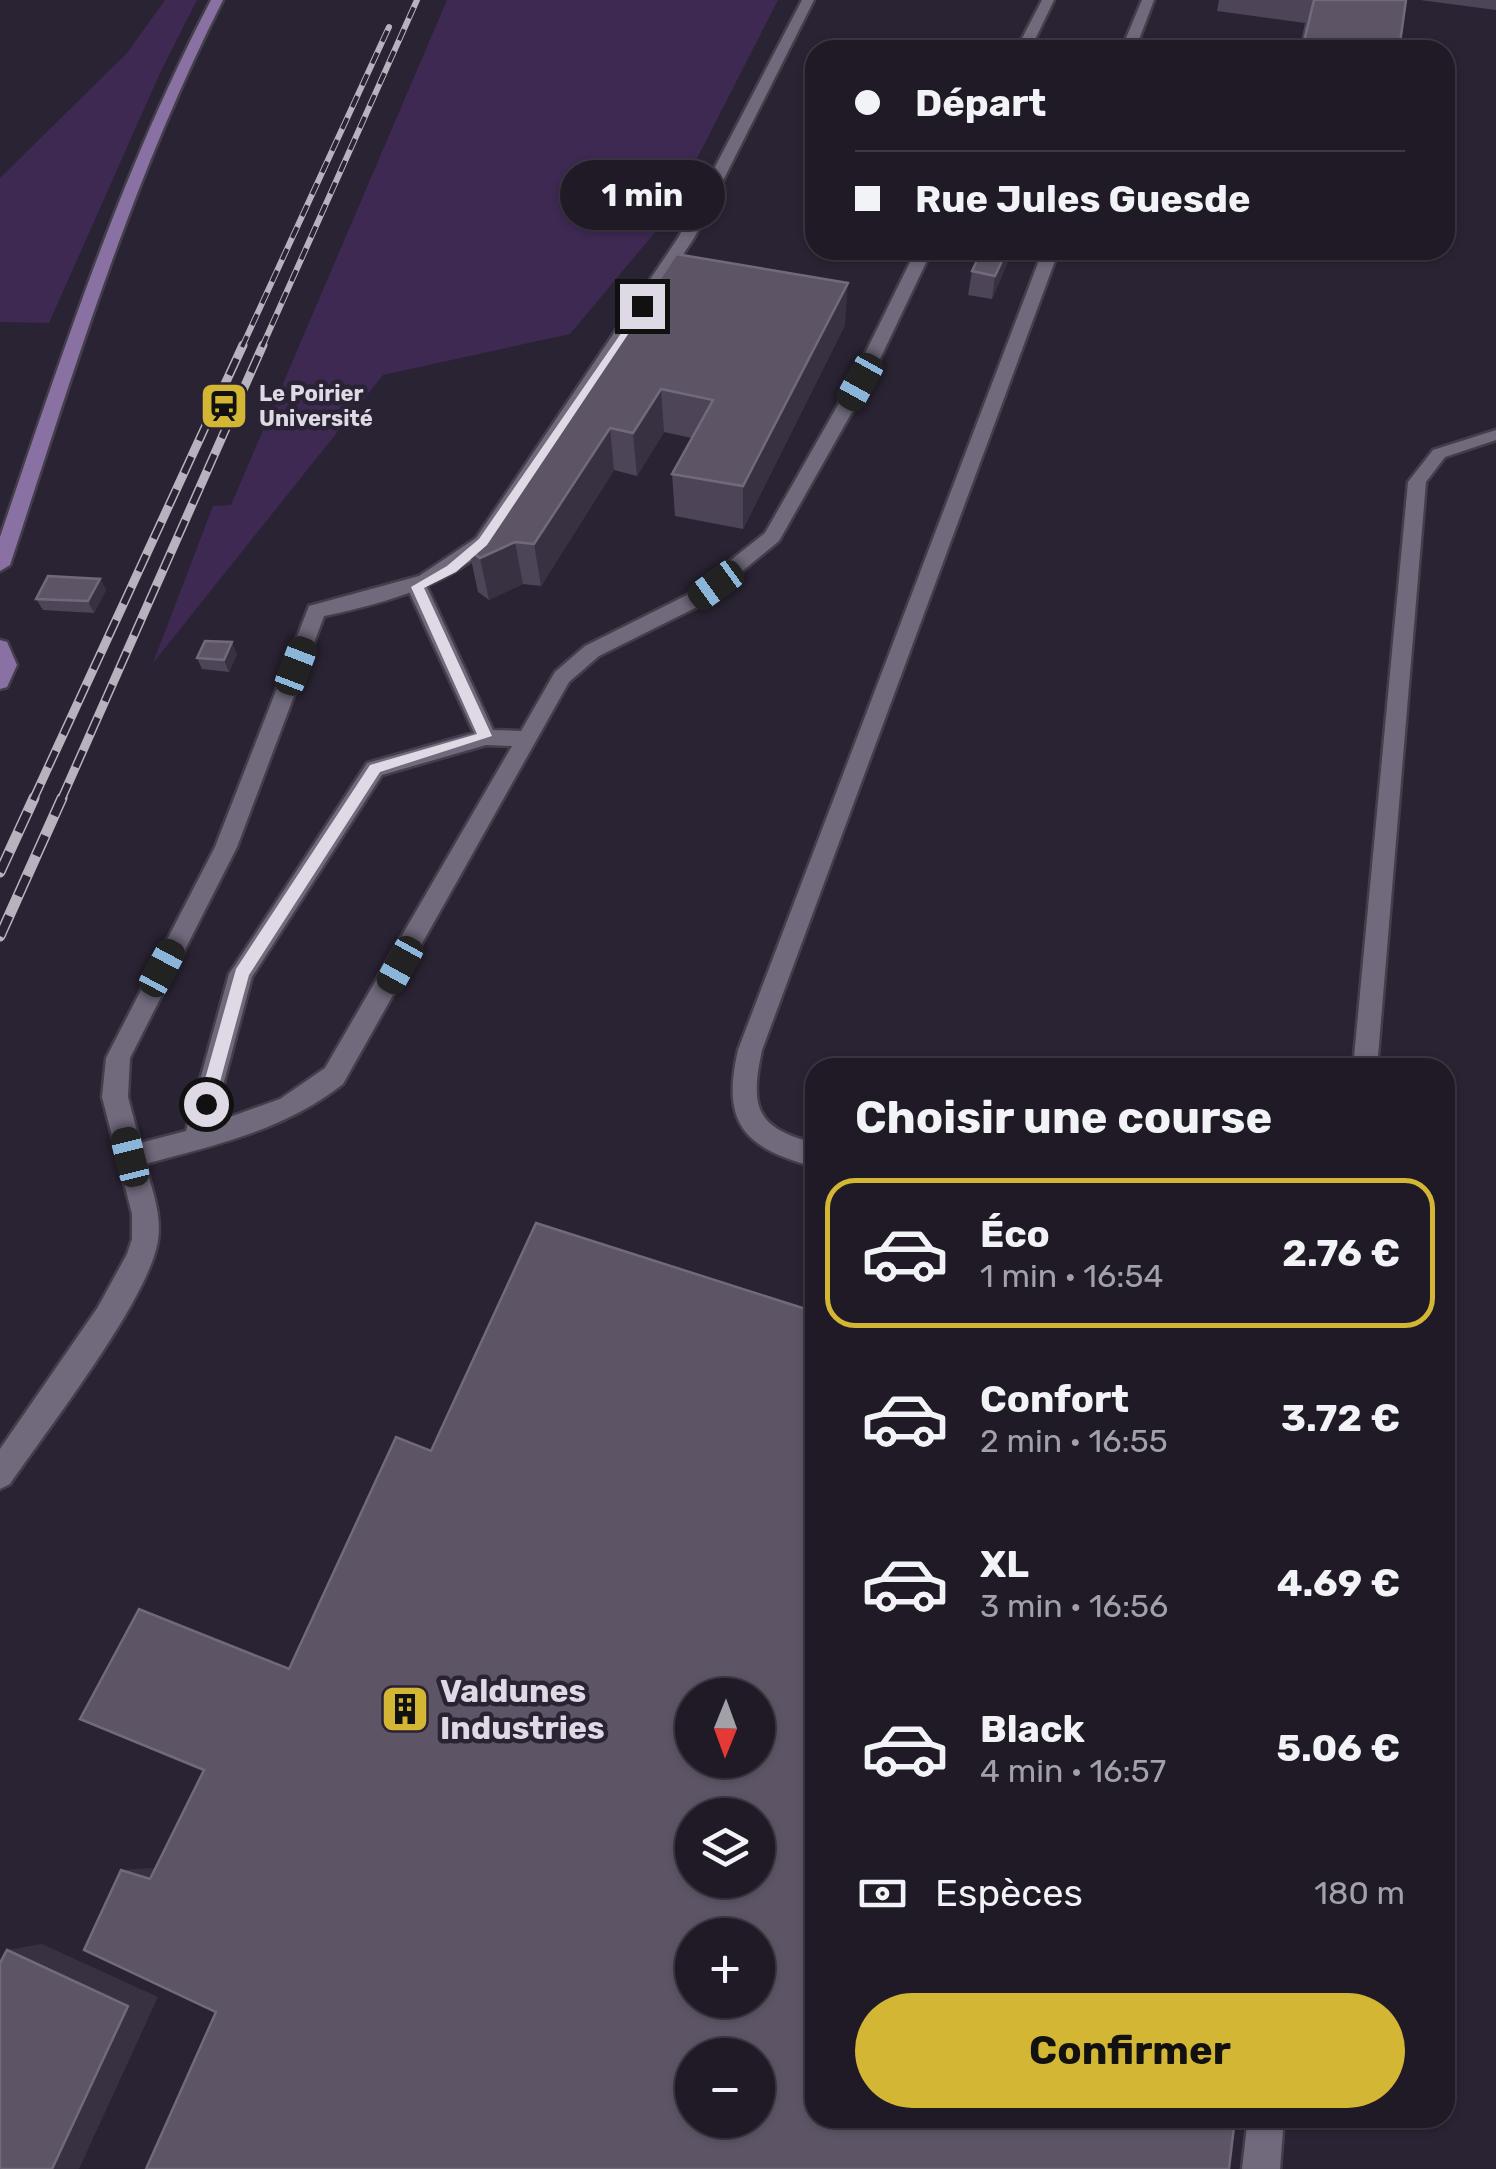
<!DOCTYPE html>
<html lang="fr">
<head>
<meta charset="utf-8">
<style>
  :root { --surface:#201a26; --page:#2d2732; --text:#f1f3f6; --muted:#a2a1a7; --line:#3d3843; --accent:#d4b635 }
  body { margin:0; font-family:Rubik,sans-serif; background:var(--page); color:var(--text); height:100vh; display:flex; flex-direction:column; font-size:38px; white-space:nowrap }
  * { box-sizing:border-box; margin:0 }
  p { font-size:32px; color:var(--muted) }
  .icon { flex:none; width:55px; height:55px; fill:none; stroke:currentColor; stroke-width:2; stroke-linecap:round; stroke-linejoin:round }
  .map { position:relative; flex:1; overflow:hidden }
  .drawer { position:absolute; left:805px; top:1058px; width:650px; height:1070px; display:flex; flex-direction:column; background:var(--surface); border-radius:30px; box-shadow:0 2px 8px #0004,0 0 0 2px var(--line) }
  .drawer>* { flex:none }
  .banner { position:absolute; left:805px; top:40px; width:650px; height:220px; border-radius:30px; box-shadow:0 2px 8px #0004,0 0 0 2px var(--line); display:grid; align-content:center; height:220px; padding:0 50px; background:var(--surface) }
  .needle { width:65px; rotate:181deg }
  .tools { position:absolute; left:675px; top:1678px; display:grid; gap:20px }
  .tools a { display:grid; place-items:center; width:100px; height:100px; border-radius:50%; background:var(--surface); box-shadow:0 2px 8px #0004,0 0 0 2px var(--line); font-size:50px }
  .end { position:absolute; width:45px; height:45px; margin:-22px; border:12px solid #ded9e4; background:#111; box-shadow:0 0 0 5px #111 }
  .from { border-radius:50% }
  .bubble { position:absolute; height:70px; border-radius:35px; background:var(--surface); box-shadow:0 2px 8px #0004,0 0 0 2px var(--line); font-size:32px; font-weight:700; line-height:70px; text-align:center }
  .car { position:absolute; width:30px; height:60px; margin:-30px -15px; border-radius:12px; box-shadow:0 0 8px 2px #0007; background:linear-gradient(#222 24%,#8ab4d8 0 40%,#222 0 76%,#8ab4d8 0 86%,#222 0) }
  .banner b { display:flex; align-items:center; gap:35px; height:95px; font-size:38px }
  .banner b+b { border-top:2px solid var(--line) }
  .banner i { width:25px; height:25px; background:var(--text) }
  ul { padding:0; list-style:none }
  li { display:flex; align-items:center; gap:30px; height:150px; margin:0 20px 15px; padding:0 30px; border:5px solid transparent; border-radius:30px }
  li div { flex:1 }
  li b { display:block; font-size:38px }
  li em { font-style:normal; font-weight:700 }
  li.selected { border-color:var(--accent) }
  li>.icon { width:90px; height:90px; stroke-width:1.5 }
  h2 { padding:0 50px; font-size:45px; line-height:120px }
  .pay { display:flex; align-items:center; gap:25px; height:110px; padding:0 50px; font-size:38px }
  .pay p { margin-inline-start:auto }
  .button { display:flex; gap:20px; margin-top:auto; padding:20px 50px }
  .button a { flex:1; height:115px; border-radius:60px; background:var(--accent); color:#111; font-size:40px; font-weight:700; line-height:115px; text-align:center }
  .map>svg:first-child { display:block }
  .green { fill:#3d2952 }
  .lines { fill:none; stroke-linecap:round; stroke-linejoin:round }
  .lane-casing { stroke:#443d4a; stroke-width:5 }
  .street-casing { stroke:#443d4a; stroke-width:5 }
  .secondary-casing { stroke:#443d4a; stroke-width:5 }
  .lane { fill:#71697c; fill-rule:evenodd }
  .street { fill:#71697c; fill-rule:evenodd }
  .secondary { fill:#8971a3; fill-rule:evenodd }
  .rail-far2-casing { stroke:#b8b2be; stroke-width:6 }
  .rail-far1-casing { stroke:#b8b2be; stroke-width:9 }
  .rail-casing { stroke:#b8b2be; stroke-width:11 }
  .rail-far2 { stroke:#2a2333; stroke-width:4; stroke-dasharray:12; stroke-linecap:butt }
  .rail-far1 { stroke:#2a2333; stroke-width:6; stroke-dasharray:18; stroke-linecap:butt }
  .rail { stroke:#2a2333; stroke-width:8; stroke-dasharray:22; stroke-linecap:butt }
  .wall { fill:#4d4557 }
  .shaded-wall { fill:#383142 }
  .building { fill:#5d5566; stroke:#716a7a; stroke-width:2.5; fill-rule:evenodd }
  .route { fill:#ded9e4 }
  .labels { text-anchor:middle; dominant-baseline:central; stroke-width:9; stroke-linejoin:round; paint-order:stroke }
  .far-poi-label { font-size:22px; font-weight:bold; fill:#ded9e4; stroke:#2a2333; text-anchor:start }
  .near-poi-label { font-size:32px; font-weight:bold; fill:#ded9e4; stroke:#2a2333; text-anchor:start }
</style>
</head>
<body>
<div class="map">
<svg width="1496" height="2169" viewBox="0 0 1496 2169">
  <rect width="100%" height="100%" fill="#2a2333"/>
  <path class="green" d="M165,0H197L160,73L49,323L0,322V178L127,53Z
    M447,0H778L666,219L570,334L383,375L153,663L213,506L231,505Z"/>
  <g class="lines">
    <g class="lane-casing">
      <path id="lane" d="M1042,0H1054L1030,50H1016Z
        M1142,0H1154L1135,50H1121Z
        M916,250H932L869,382L779,541L701,605L599,656L569,682L343,1084C285,1130 215,1145 145,1164C152,1189 162,1215 158,1240C150,1298 47,1430 10,1484L0,1489V1449L98,1307L127,1254L132,1239V1214L102,1097L106,1058L215,847L309,606H323L326,611L237,847L130,1058L128,1097L140,1143L186,1131L229,974L367,763L474,733L407,587L410,582H424L427,587L493,730L521,731L555,672L585,646L687,595L765,533L851,382ZM486,745L512,746L325,1068L280,1099L213,1123L252,977L382,775Z
        M1043,250H1059L762,1050C750,1107 755,1128 815,1143V1167C744,1148 721,1124 738,1050Z
        M1496,430V440L1445,457L1426,482L1377,1068H1353L1408,482L1433,450Z
        M1248,2118H1284L1280,2169H1242Z"/>
    </g>
    <g class="street-casing">
      <path id="street" d="M802,0H814L694,238L490,546C439,590 380,604 316,618L309,616V606L419,576L476,538L678,238Z"/>
    </g>
    <g class="secondary-casing">
      <path id="secondary" d="M211,0H223C131,181 73,373 10,565L0,571V537C62,354 121,172 211,0Z
        M0,640L7,642L17,665L7,687L0,689Z"/>
    </g>
    <use href="#lane" class="lane"/>
    <use href="#street" class="street"/>
    <use href="#secondary" class="secondary"/>
    <g class="rail-far2-casing">
      <path id="rail-far2" d="M242,347L389,27
        M262,347L417,0"/>
    </g>
    <g class="rail-far1-casing">
      <path id="rail-far1" d="M33,800L243,345
        M61,800L263,345"/>
    </g>
    <g class="rail-casing">
      <path id="rail" d="M0,872L34,798
        M0,936L62,798"/>
    </g>
    <use href="#rail-far2" class="rail-far2"/>
    <use href="#rail-far1" class="rail-far1"/>
    <use href="#rail" class="rail"/>
  </g>
  <path class="wall" d="M1219,0H1406L1399,50H1299L1305,23L1217,11Z
    M1420,0H1496V10Z
    M1013,250L992,299L968,295L972,271Z
    M676,254L845,325L743,529L675,516L672,474L692,438L664,432L637,476L614,470L541,586L523,584L489,600L478,592L469,550L487,542Z
    M100,579L106,590L94,613L43,610L36,599Z
    M237,654L229,672L202,669L197,658Z"/>
  <path class="shaded-wall" d="M1007,250H1013L992,299L995,276Z
    M848,283L845,325L743,529V486Z
    M661,389L664,432L637,476L633,433Z
    M610,428L614,470L541,586L534,544Z
    M515,542L523,584L489,600L480,558Z
    M100,579L106,590L94,613L88,601Z
    M232,642L237,654L229,672L224,660Z
    M139,1609L165,1618L309,1675L289,1669Z
    M150,1868L177,1876L150,1879L121,1870Z
    M42,1944L158,1997L79,2169H52L7,1950Z"/>
  <path class="building" d="M1314,0H1406L1399,50H1302Z
    M982,250H1007L995,276L972,271Z
    M676,254L848,283L743,486L672,474L713,400L661,389L633,433L610,428L534,544L515,542L480,558L469,550L487,542Z
    M48,576L100,579L88,601L36,599Z
    M205,641L232,642L224,660L197,658Z
    M536,1223L815,1312V2118H1235L1229,2169H146L216,2012L84,1950L121,1870L150,1879L204,1770L80,1719L139,1609L289,1669L396,1437L431,1451ZM692,1695H758V1760H692ZM692,1815H758V1880H692ZM692,1935H758V2000H692ZM692,2055H758V2120H692Z
    M7,1950L128,2006L52,2169H0V1963Z"/>
  <path class="route" d="M642,303L647,306L487,545L456,572L424,588L492,736L380,772L249,975L214,1104L206,1112L200,1110L198,1104L236,969L370,765L477,734L411,587L447,566L479,539Z"/>
  <defs>
    <g id="station-square" transform="scale(2.5)"><rect x="-9" y="-9" width="18" height="18" rx="4" fill="#d4b635" stroke="#2a2333"/><path d="M-3-6H3Q5-6 5-4V2Q5 4 3 4L4.5 6H3L1.5 4h-3L-3 6H-4.5L-3 4Q-5 4-5 2V-4Q-5-6-3-6ZM-3.5-4v3h7v-3ZM-3.5 1v1.5H-2V1ZM2 1v1.5H3.5V1Z" fill="#111"/></g>
    <g id="building-square" transform="scale(2.5)"><rect x="-9" y="-9" width="18" height="18" rx="4" fill="#d4b635" stroke="#2a2333"/><path d="M-4-6H4V6H1V3H-1V6H-4ZM-2.5-4.3h1.7v1.8h-1.7ZM.8-4.3h1.7v1.8H.8ZM-2.5-1h1.7V.8h-1.7ZM.8-1h1.7V.8H.8Z" fill="#111"/></g>
  </defs>
  <g fill-rule="evenodd">
    <use href="#station-square" x="224" y="406"/>
    <use href="#building-square" x="405" y="1709"/>
  </g>
  <g class="labels">
    <g class="far-poi-label">
      <text x="259" y="393">Le Poirier<tspan x="259" dy="25">Université</tspan></text>
    </g>
    <g class="near-poi-label">
      <text x="440" y="1691">Valdunes<tspan x="440" dy="37">Industries</tspan></text>
    </g>
  </g>
</svg>
<div class="tools">
<a><svg class="needle" viewBox="-14 -14 28 28"><path d="M0-13l5 13h-10z" fill="#e53935"/><path d="M0 13l5-13h-10z" fill="#a2a1a7"/></svg></a>
<a><svg class="icon" aria-label="layers" viewBox="0 0 24 24"><path d="M12 4l9 5-9 5-9-5zM3 14l9 5 9-5"/></svg></a>
<a>+</a>
<a>−</a>
</div>
<i class="end from" style="left:206px;top:1104px"></i>
<i class="end" style="left:642px;top:306px"></i>
<div class="bubble" style="left:560px;top:160px;width:165px">1 min</div>
<i class="car" style="left:860px;top:382px;rotate:209deg"></i>
<i class="car" style="left:716px;top:585px;rotate:234deg"></i>
<i class="car" style="left:296px;top:666px;rotate:21deg"></i>
<i class="car" style="left:400px;top:965px;rotate:209deg"></i>
<i class="car" style="left:162px;top:968px;rotate:28deg"></i>
<i class="car" style="left:130px;top:1157px;rotate:346deg"></i>
<div class="banner">
<b><i class="from"></i>Départ</b>
<b><i></i>Rue Jules Guesde</b>
</div>
<section class="drawer">
<h2>Choisir une course</h2>
<ul>
<li class="selected"><svg class="icon" aria-label="car" viewBox="0 0 24 24"><path d="M5 17H2v-5l4-1 3-4h7l3 4 3 1v5h-3M9 17h6M6 11h13"/><circle cx="7" cy="17" r="2"/><circle cx="17" cy="17" r="2"/></svg><div><b>Éco</b><p>1 min · 16:54</p></div><em>2.76 €</em></li>
<li><svg class="icon" aria-label="car" viewBox="0 0 24 24"><path d="M5 17H2v-5l4-1 3-4h7l3 4 3 1v5h-3M9 17h6M6 11h13"/><circle cx="7" cy="17" r="2"/><circle cx="17" cy="17" r="2"/></svg><div><b>Confort</b><p>2 min · 16:55</p></div><em>3.72 €</em></li>
<li><svg class="icon" aria-label="car" viewBox="0 0 24 24"><path d="M5 17H2v-5l4-1 3-4h7l3 4 3 1v5h-3M9 17h6M6 11h13"/><circle cx="7" cy="17" r="2"/><circle cx="17" cy="17" r="2"/></svg><div><b>XL</b><p>3 min · 16:56</p></div><em>4.69 €</em></li>
<li><svg class="icon" aria-label="car" viewBox="0 0 24 24"><path d="M5 17H2v-5l4-1 3-4h7l3 4 3 1v5h-3M9 17h6M6 11h13"/><circle cx="7" cy="17" r="2"/><circle cx="17" cy="17" r="2"/></svg><div><b>Black</b><p>4 min · 16:57</p></div><em>5.06 €</em></li>
</ul>
<div class="pay"><svg class="icon" aria-label="cash" viewBox="0 0 24 24"><path d="M3 7h18v10H3z"/><circle cx="12" cy="12" r="2"/></svg>Espèces<p>180 m</p></div>
<div class="button"><a>Confirmer</a></div>
</section>
</div>
</body>
</html>
